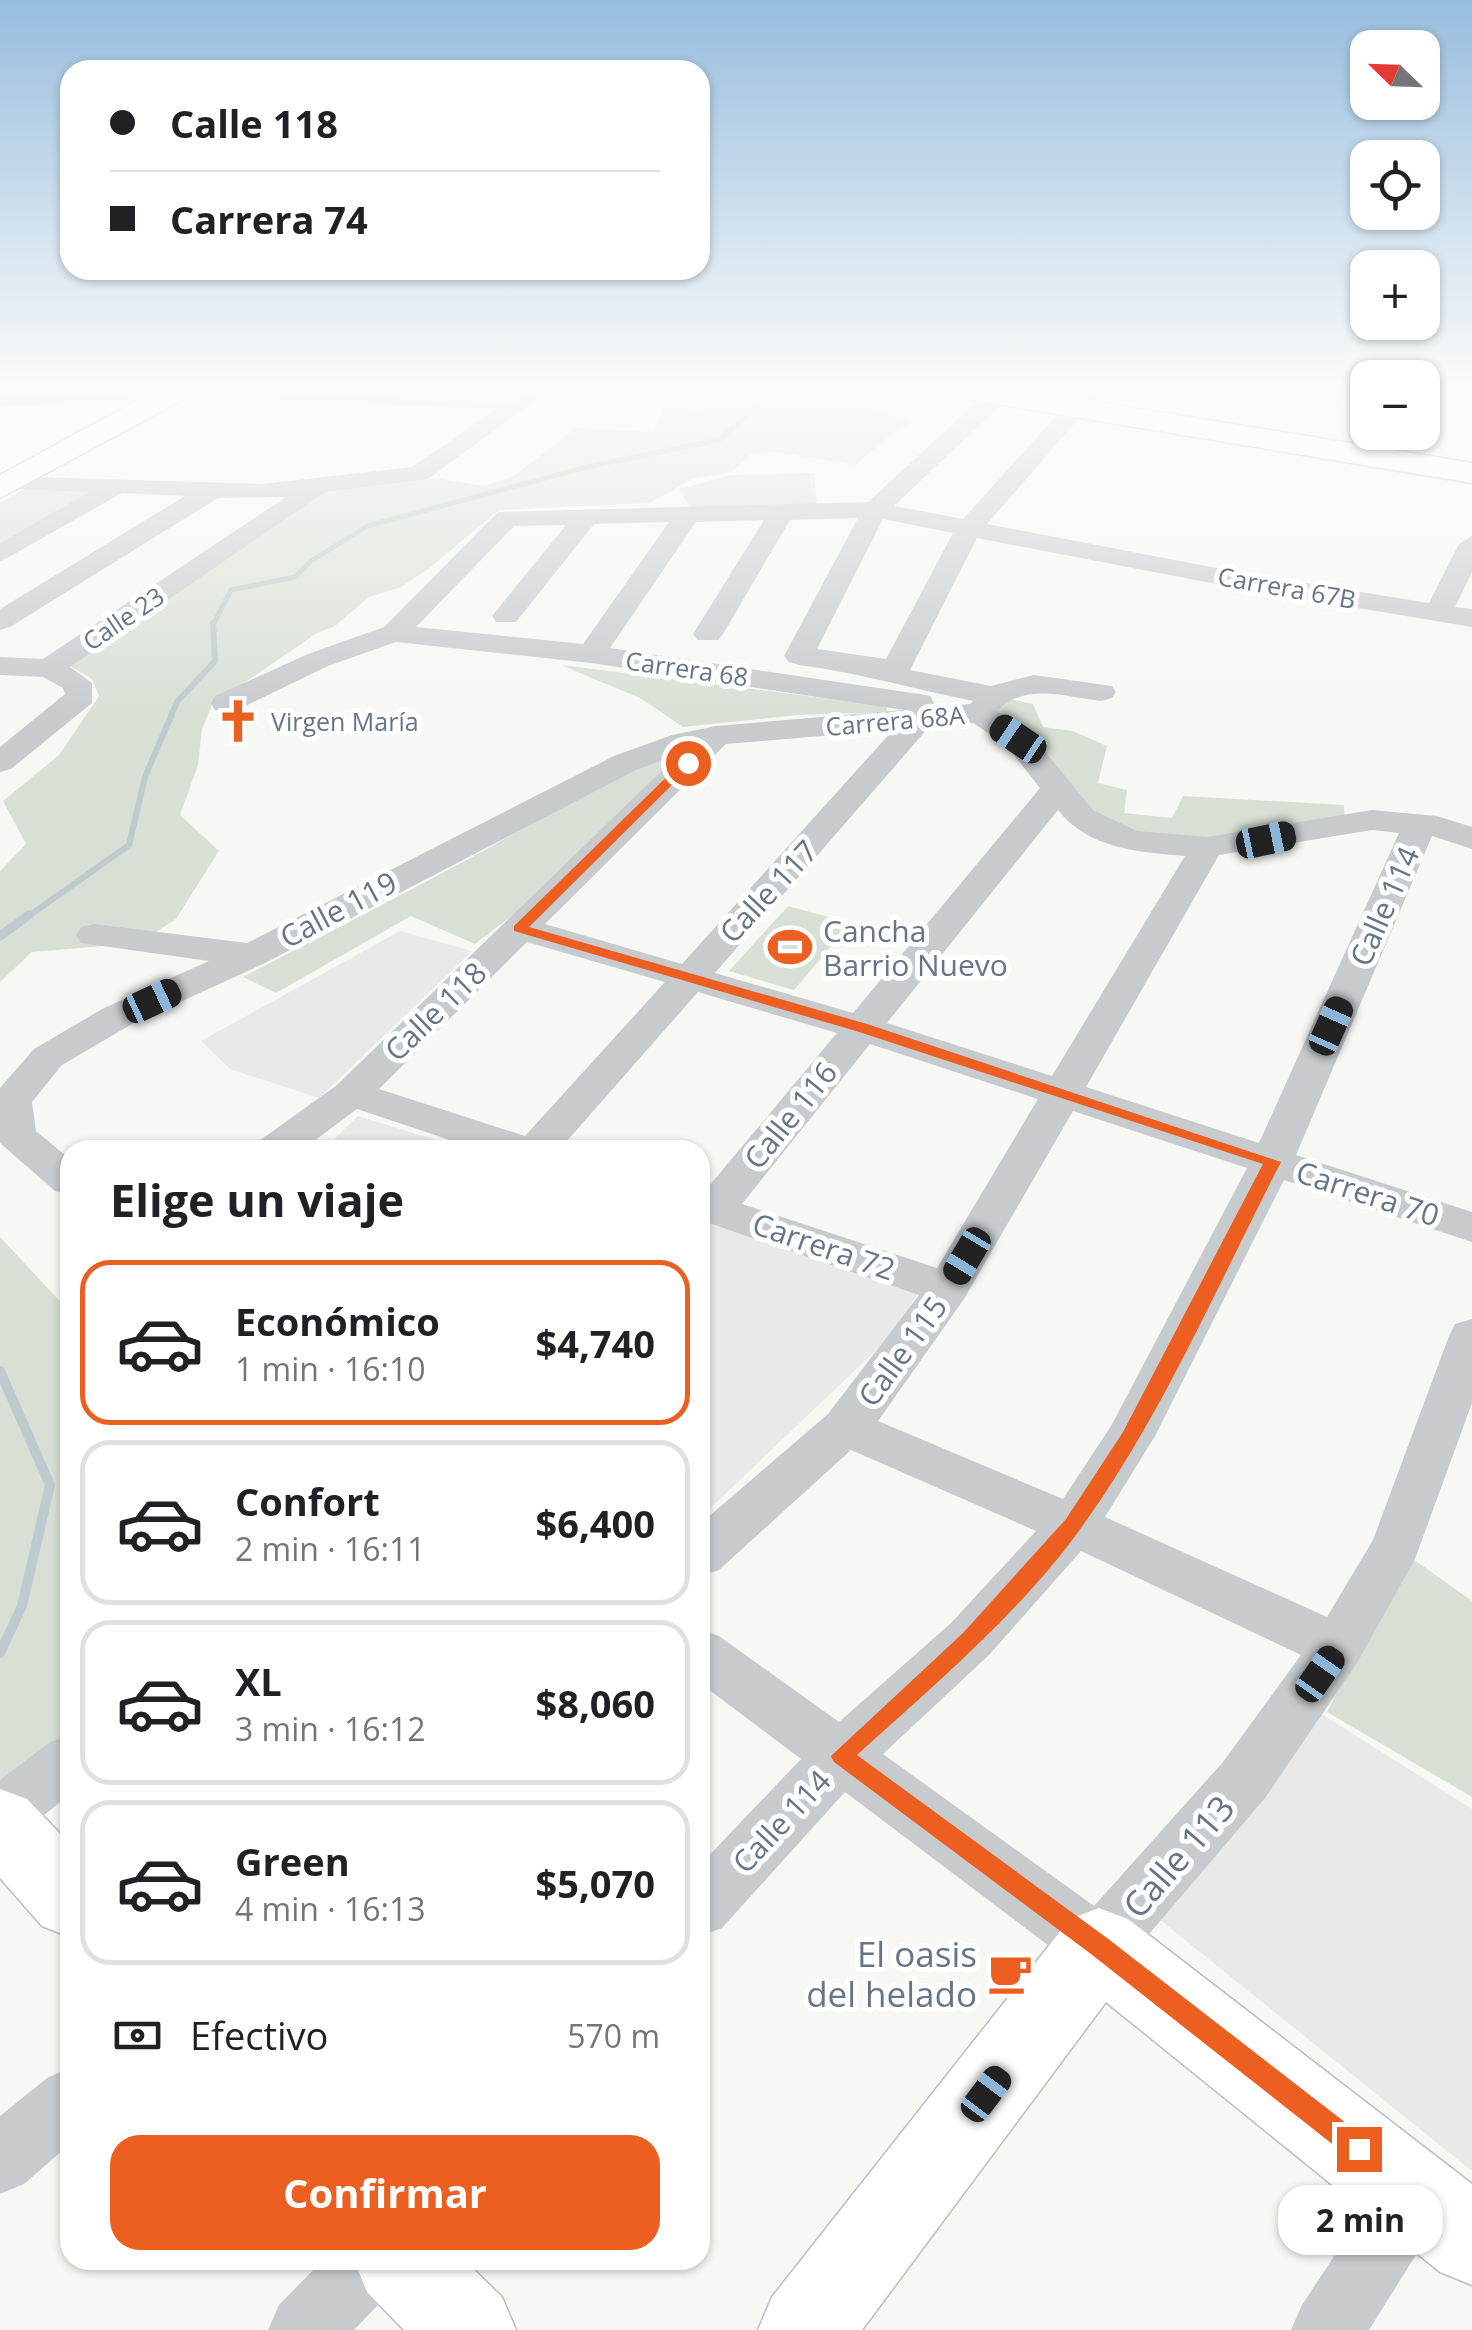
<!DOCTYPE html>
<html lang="es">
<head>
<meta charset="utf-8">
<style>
  :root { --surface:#fff; --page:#f2f2f2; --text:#202124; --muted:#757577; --line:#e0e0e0; --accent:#ec5f20 }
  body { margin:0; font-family:"Open Sans",sans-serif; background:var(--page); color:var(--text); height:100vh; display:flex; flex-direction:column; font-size:38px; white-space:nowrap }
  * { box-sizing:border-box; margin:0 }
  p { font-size:32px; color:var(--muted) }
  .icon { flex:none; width:55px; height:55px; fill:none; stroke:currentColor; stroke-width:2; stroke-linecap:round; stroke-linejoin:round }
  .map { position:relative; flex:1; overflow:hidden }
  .drawer { position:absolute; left:60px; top:1140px; width:650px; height:1130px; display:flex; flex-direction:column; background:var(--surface); border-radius:30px; box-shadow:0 2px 8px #0004 }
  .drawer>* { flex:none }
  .banner { position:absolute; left:60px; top:60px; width:650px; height:220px; border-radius:30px; box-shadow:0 2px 8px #0004; display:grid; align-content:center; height:220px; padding:0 50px; background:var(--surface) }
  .needle { width:65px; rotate:293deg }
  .controls { position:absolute; left:1350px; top:30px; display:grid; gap:20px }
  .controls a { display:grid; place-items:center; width:90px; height:90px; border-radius:20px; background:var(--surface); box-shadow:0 2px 8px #0004; font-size:50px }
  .end { position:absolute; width:45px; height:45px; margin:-22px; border:12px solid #ec5f20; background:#fff; box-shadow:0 0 0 5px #fff }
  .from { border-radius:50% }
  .bubble { position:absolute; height:70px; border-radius:30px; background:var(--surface); box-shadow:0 2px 8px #0004; font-size:32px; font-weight:700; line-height:70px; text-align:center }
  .car { position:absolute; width:30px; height:60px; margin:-30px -15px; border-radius:12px; box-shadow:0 0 8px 2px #0007; background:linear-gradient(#222 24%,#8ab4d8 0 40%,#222 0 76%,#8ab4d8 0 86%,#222 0) }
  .banner b { display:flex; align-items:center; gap:35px; height:95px; font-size:38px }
  .banner b+b { border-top:2px solid var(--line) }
  .banner i { width:25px; height:25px; background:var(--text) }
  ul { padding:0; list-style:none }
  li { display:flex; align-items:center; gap:30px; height:165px; margin:0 20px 15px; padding:0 30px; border:5px solid var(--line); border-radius:30px }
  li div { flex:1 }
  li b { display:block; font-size:38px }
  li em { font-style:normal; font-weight:700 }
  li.active { border-color:var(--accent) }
  li>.icon { width:90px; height:90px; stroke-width:1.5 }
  h2 { padding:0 50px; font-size:45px; line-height:120px }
  .pay { display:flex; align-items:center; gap:25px; height:110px; padding:0 50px; font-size:38px }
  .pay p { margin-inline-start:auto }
  .cta { display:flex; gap:20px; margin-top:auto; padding:20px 50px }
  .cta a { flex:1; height:115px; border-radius:30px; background:var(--accent); color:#fff; font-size:40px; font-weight:700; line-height:115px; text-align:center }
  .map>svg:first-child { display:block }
  .built { fill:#e8e9e8 }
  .green { fill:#d8e0d5 }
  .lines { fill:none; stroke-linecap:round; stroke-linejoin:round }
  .stream-far3 { stroke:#bfcace; stroke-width:5 }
  .stream-far2 { stroke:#bfcace; stroke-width:6 }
  .stream-far1 { stroke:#bfcace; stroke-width:9 }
  .stream { stroke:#bfcace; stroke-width:10 }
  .major-casing { stroke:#babec2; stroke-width:3 }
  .minor { fill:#c7cbce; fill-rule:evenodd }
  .major { fill:#fff; fill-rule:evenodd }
  .route { fill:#ec5f20 }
  .labels { text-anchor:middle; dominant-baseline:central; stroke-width:10; stroke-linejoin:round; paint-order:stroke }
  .far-street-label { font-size:25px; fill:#657587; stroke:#fff }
  .far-poi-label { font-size:25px; fill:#657587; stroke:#fff; text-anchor:start }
  .street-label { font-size:30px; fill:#657587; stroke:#fff }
  .poi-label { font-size:30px; fill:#657587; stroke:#fff; text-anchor:start }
  .near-street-label { font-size:35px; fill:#657587; stroke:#fff }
  .near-poi-label { font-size:35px; fill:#657587; stroke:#fff; text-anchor:end }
</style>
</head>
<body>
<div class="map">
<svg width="1472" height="2330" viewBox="0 0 1472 2330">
  <rect width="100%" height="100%" fill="#f7f8f4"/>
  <path class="built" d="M400,931L472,951L319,1098L230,1069L201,1041Z
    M358,1116L468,1150H323Z
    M700,1221L920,1289L895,1332L700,1518Z
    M1320,1713L1472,1809V2171L1149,1911Z"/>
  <path class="green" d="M726,391H896L866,407L913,422L890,435L856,465L776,452L751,454L732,472L692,479L650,503L499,510L428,569L401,587L369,597L335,626L317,633L212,705L202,729L198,765L180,815L219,851L176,919L139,943L32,952L0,982V871L26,844L3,801L59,755L99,696L92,679L68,665L322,491L434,478L484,486L514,476L576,428L654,432L665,405L703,411Z
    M814,473L817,505L691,510L680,489L730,475Z
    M29,486L102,490L0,548V503Z
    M561,665L886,706L888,712L798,715L683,727L642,699Z
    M992,695L1033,704L1043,727L1073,731L1107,746L1098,783L1127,790L1124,813L1172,818L1183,796L1344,805L1345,823L1266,840L1147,839L1102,824L979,713Z
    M683,753L526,905L475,944L411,916L276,993L243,977C321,936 399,897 476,855C544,819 606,769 683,753Z
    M788,906L851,923L794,990L729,971Z
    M0,1237L70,1312V1761L0,1877Z
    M1406,1554L1472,1601V1797L1327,1712Z"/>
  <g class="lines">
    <path class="stream-far3" d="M213,625L231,590L295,577L311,561L367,526L591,466L719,440L775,391"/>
    <path class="stream-far2" d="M26,918L129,845L145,777L177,702L215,661L213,623"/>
    <path class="stream-far1" d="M0,936L29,915"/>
    <path class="stream" d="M0,1371L50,1485L22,1606L0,1653"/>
    <g class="major-casing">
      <path id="major" d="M155,391H192L188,397L0,498V475Z
        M959,391H1030L1472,463V483L973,400L963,397Z
        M0,1789L27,1799L70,1844V1937L42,1926L0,1878Z
        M1099,1908L1128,1919L1472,2184V2285L1440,2272L1106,2002L862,2330H758L772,2297L1070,1919Z
        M354,2260H464L502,2297L516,2330H404L367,2292Z"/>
    </g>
    <path class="minor" d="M178,391L167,398L0,407V393Z
      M220,391L515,396L521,391H548L428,479L325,492L70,667L92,683V703L11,769L0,772V747L65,694L63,688L43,677L0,675V657L43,659L286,497L218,498L10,627L0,630V609L185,496L122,493L0,562V543L89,492L14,489L5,486L1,481L5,476L262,484L412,467L496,409L231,398Z
      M1079,391H1103L987,524L1237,572L1429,603L1459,544L1472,536V572L1455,607L1472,609V627L1237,588L977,538L910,670L991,686L1034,675L1112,686L1116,692L1112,698L1101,701C1066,697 1025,682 997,711L1029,732L1093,810L1137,831L1207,837L1372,810L1437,816L1472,827V849L1432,836L1296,1155L1472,1212V1242L1284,1180L1155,1436L1105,1517L1327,1617L1373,1540L1449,1336L1455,1324L1472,1319V1403L1415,1559L1357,1663L1265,1798L1121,1967L1099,1975L1077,1967L845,1792L722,1928L700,1936V1865L801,1759L700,1683V1629L719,1636L839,1722L951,1623L1036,1531L851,1450L719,1570L700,1576V1524L828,1414L919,1295L700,1220V1191L704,1192L837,1033L698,992L559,1150H480L357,1109L302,1150H253L259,1141L337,1085L679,754L636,770L265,963L132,1024L62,1065L32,1102L36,1131L70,1159V1195L55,1191L0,1143V1088L34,1049L104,1008L209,961L81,943L76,935L81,927L94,924L247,943L614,756L672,735L716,726L904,710L591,663L396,642L328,666L237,710H215L211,703L215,696L308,654L384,627L498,512L868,502L988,392H1004L1008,397L1004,402L894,506L963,519ZM858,518L784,656L789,662L799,665C859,673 914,689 973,701L970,704L931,708L934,703L930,696L919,694L610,648L696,522L764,520L693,634L698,640H718L723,634L790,520ZM883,519L953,533L886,659L817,649ZM669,522L583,644L416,627L514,526L566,525L492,616L496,622H516L594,524ZM973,723L1007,746L1040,788L853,1013L715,973L929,727ZM893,730L682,964L545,924L726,744ZM1058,810C1089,849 1138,852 1185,856L1052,1076L887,1023ZM1372,830L1399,833L1259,1143L1086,1087L1219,855ZM527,942L665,982L525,1136L379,1089ZM870,1044L1038,1099L937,1268L742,1204ZM1073,1111L1247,1168L1111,1426L1063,1499L878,1421L964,1299ZM1081,1551L1301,1655L1223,1762L1094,1906L883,1754L989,1655Z
      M70,1735V1794L21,1834L0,1841V1780L50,1742Z
      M70,2068V2144L24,2184L0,2194V2116L47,2078Z
      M1415,2160L1439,2170L1449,2194L1439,2218L1369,2330H1291L1302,2305L1391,2170Z
      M323,2260H407L397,2285L354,2330H268L279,2305Z"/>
    <use href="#major" class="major"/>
  </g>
  <linearGradient id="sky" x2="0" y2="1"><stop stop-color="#97bdde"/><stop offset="0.54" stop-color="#fbfcfa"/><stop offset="1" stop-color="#fbfcfa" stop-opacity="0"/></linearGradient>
  <rect width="1472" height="718" fill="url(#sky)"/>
  <path class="route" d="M684,760L694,763L529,927L867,1024L1281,1162C1218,1284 1162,1416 1081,1528C1022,1611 933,1686 857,1755L1107,1938L1368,2140L1372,2149L1368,2158L1359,2162L1350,2158L1091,1954L834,1762L831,1756L963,1633L1066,1519L1123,1432L1263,1164L856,1031L514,931V926Z"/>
  <defs>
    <g id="church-bare" transform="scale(3.45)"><path d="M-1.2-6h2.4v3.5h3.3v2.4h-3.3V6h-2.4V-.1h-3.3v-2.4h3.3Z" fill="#ec5f20" stroke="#fff" stroke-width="2.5" paint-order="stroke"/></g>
    <g id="stadium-bare" transform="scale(3.45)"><path d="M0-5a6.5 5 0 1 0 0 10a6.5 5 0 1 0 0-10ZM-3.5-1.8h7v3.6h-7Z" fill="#ec5f20" stroke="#fff" stroke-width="2.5" paint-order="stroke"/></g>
    <g id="cafe-bare" transform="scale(3.45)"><path d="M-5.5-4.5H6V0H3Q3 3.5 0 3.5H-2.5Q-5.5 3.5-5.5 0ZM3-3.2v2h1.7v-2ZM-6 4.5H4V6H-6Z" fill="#ec5f20" stroke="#fff" stroke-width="2.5" paint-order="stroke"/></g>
  </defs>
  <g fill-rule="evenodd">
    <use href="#church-bare" x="238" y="721"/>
    <use href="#stadium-bare" x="790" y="947"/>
    <use href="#cafe-bare" x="1010" y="1973"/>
  </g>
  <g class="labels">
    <g class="far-street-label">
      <text transform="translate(1287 587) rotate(10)">Carrera 67B</text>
      <text transform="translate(123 618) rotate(-34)">Calle 23</text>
      <text transform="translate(687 668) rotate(8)">Carrera 68</text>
      <text transform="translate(895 720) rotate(-5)">Carrera 68A</text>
    </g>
    <g class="far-poi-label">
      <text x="271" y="721">Virgen María</text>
    </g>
    <g class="street-label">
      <text transform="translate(768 891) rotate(-47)">Calle 117</text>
      <text transform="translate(1384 906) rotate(-66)">Calle 114</text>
      <text transform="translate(338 909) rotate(-28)">Calle 119</text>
      <text transform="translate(435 1011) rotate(-44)">Calle 118</text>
      <text transform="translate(790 1115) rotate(-51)">Calle 116</text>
      <text transform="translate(1368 1193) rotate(18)">Carrera 70</text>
      <text transform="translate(824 1246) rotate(19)">Carrera 72</text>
      <text transform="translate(902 1351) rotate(-54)">Calle 115</text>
      <text transform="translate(781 1821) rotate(-47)">Calle 114</text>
    </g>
    <g class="poi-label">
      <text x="823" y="930">Cancha<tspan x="823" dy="34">Barrio Nuevo</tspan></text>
    </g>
    <g class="near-street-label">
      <text transform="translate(1178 1856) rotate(-49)">Calle 113</text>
    </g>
    <g class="near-poi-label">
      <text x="977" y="1953">El oasis<tspan x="977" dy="40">del helado</tspan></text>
    </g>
  </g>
</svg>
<div class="controls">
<a><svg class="needle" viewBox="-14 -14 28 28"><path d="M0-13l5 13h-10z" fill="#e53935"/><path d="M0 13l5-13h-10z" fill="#757577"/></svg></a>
<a><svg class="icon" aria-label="locate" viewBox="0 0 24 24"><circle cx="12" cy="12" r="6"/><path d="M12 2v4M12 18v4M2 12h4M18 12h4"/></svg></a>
<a>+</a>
<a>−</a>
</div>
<i class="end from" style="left:688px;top:763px"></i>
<i class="end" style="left:1359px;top:2149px"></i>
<div class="bubble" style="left:1278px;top:2185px;width:165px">2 min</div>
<i class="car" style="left:1018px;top:739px;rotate:304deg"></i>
<i class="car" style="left:1266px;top:840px;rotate:78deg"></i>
<i class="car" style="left:152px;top:1001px;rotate:65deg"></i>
<i class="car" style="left:1331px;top:1026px;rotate:24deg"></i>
<i class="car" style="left:967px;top:1256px;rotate:211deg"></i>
<i class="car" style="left:1320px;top:1674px;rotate:35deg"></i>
<i class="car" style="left:986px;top:2094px;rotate:37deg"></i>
<div class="banner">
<b><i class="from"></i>Calle 118</b>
<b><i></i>Carrera 74</b>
</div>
<section class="drawer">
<h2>Elige un viaje</h2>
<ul>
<li class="active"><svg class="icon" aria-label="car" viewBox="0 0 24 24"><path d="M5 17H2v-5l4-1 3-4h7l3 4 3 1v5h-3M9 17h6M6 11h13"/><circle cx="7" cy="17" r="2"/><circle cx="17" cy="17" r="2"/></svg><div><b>Económico</b><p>1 min · 16:10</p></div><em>$4,740</em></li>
<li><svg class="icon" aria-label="car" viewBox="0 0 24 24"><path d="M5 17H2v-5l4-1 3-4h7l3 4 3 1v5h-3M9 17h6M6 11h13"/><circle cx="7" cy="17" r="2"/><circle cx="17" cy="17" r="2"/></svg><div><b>Confort</b><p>2 min · 16:11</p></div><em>$6,400</em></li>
<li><svg class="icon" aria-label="car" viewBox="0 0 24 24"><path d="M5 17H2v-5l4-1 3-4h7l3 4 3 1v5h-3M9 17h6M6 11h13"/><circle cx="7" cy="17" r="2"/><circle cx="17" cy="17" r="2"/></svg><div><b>XL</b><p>3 min · 16:12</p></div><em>$8,060</em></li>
<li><svg class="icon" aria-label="car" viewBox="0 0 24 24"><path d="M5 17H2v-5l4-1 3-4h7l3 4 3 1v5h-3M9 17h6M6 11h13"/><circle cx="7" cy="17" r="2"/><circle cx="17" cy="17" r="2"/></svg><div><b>Green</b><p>4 min · 16:13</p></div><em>$5,070</em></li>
</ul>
<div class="pay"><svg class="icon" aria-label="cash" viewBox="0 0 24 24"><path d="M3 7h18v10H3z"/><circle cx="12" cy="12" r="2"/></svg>Efectivo<p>570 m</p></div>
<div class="cta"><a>Confirmar</a></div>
</section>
</div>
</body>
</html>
